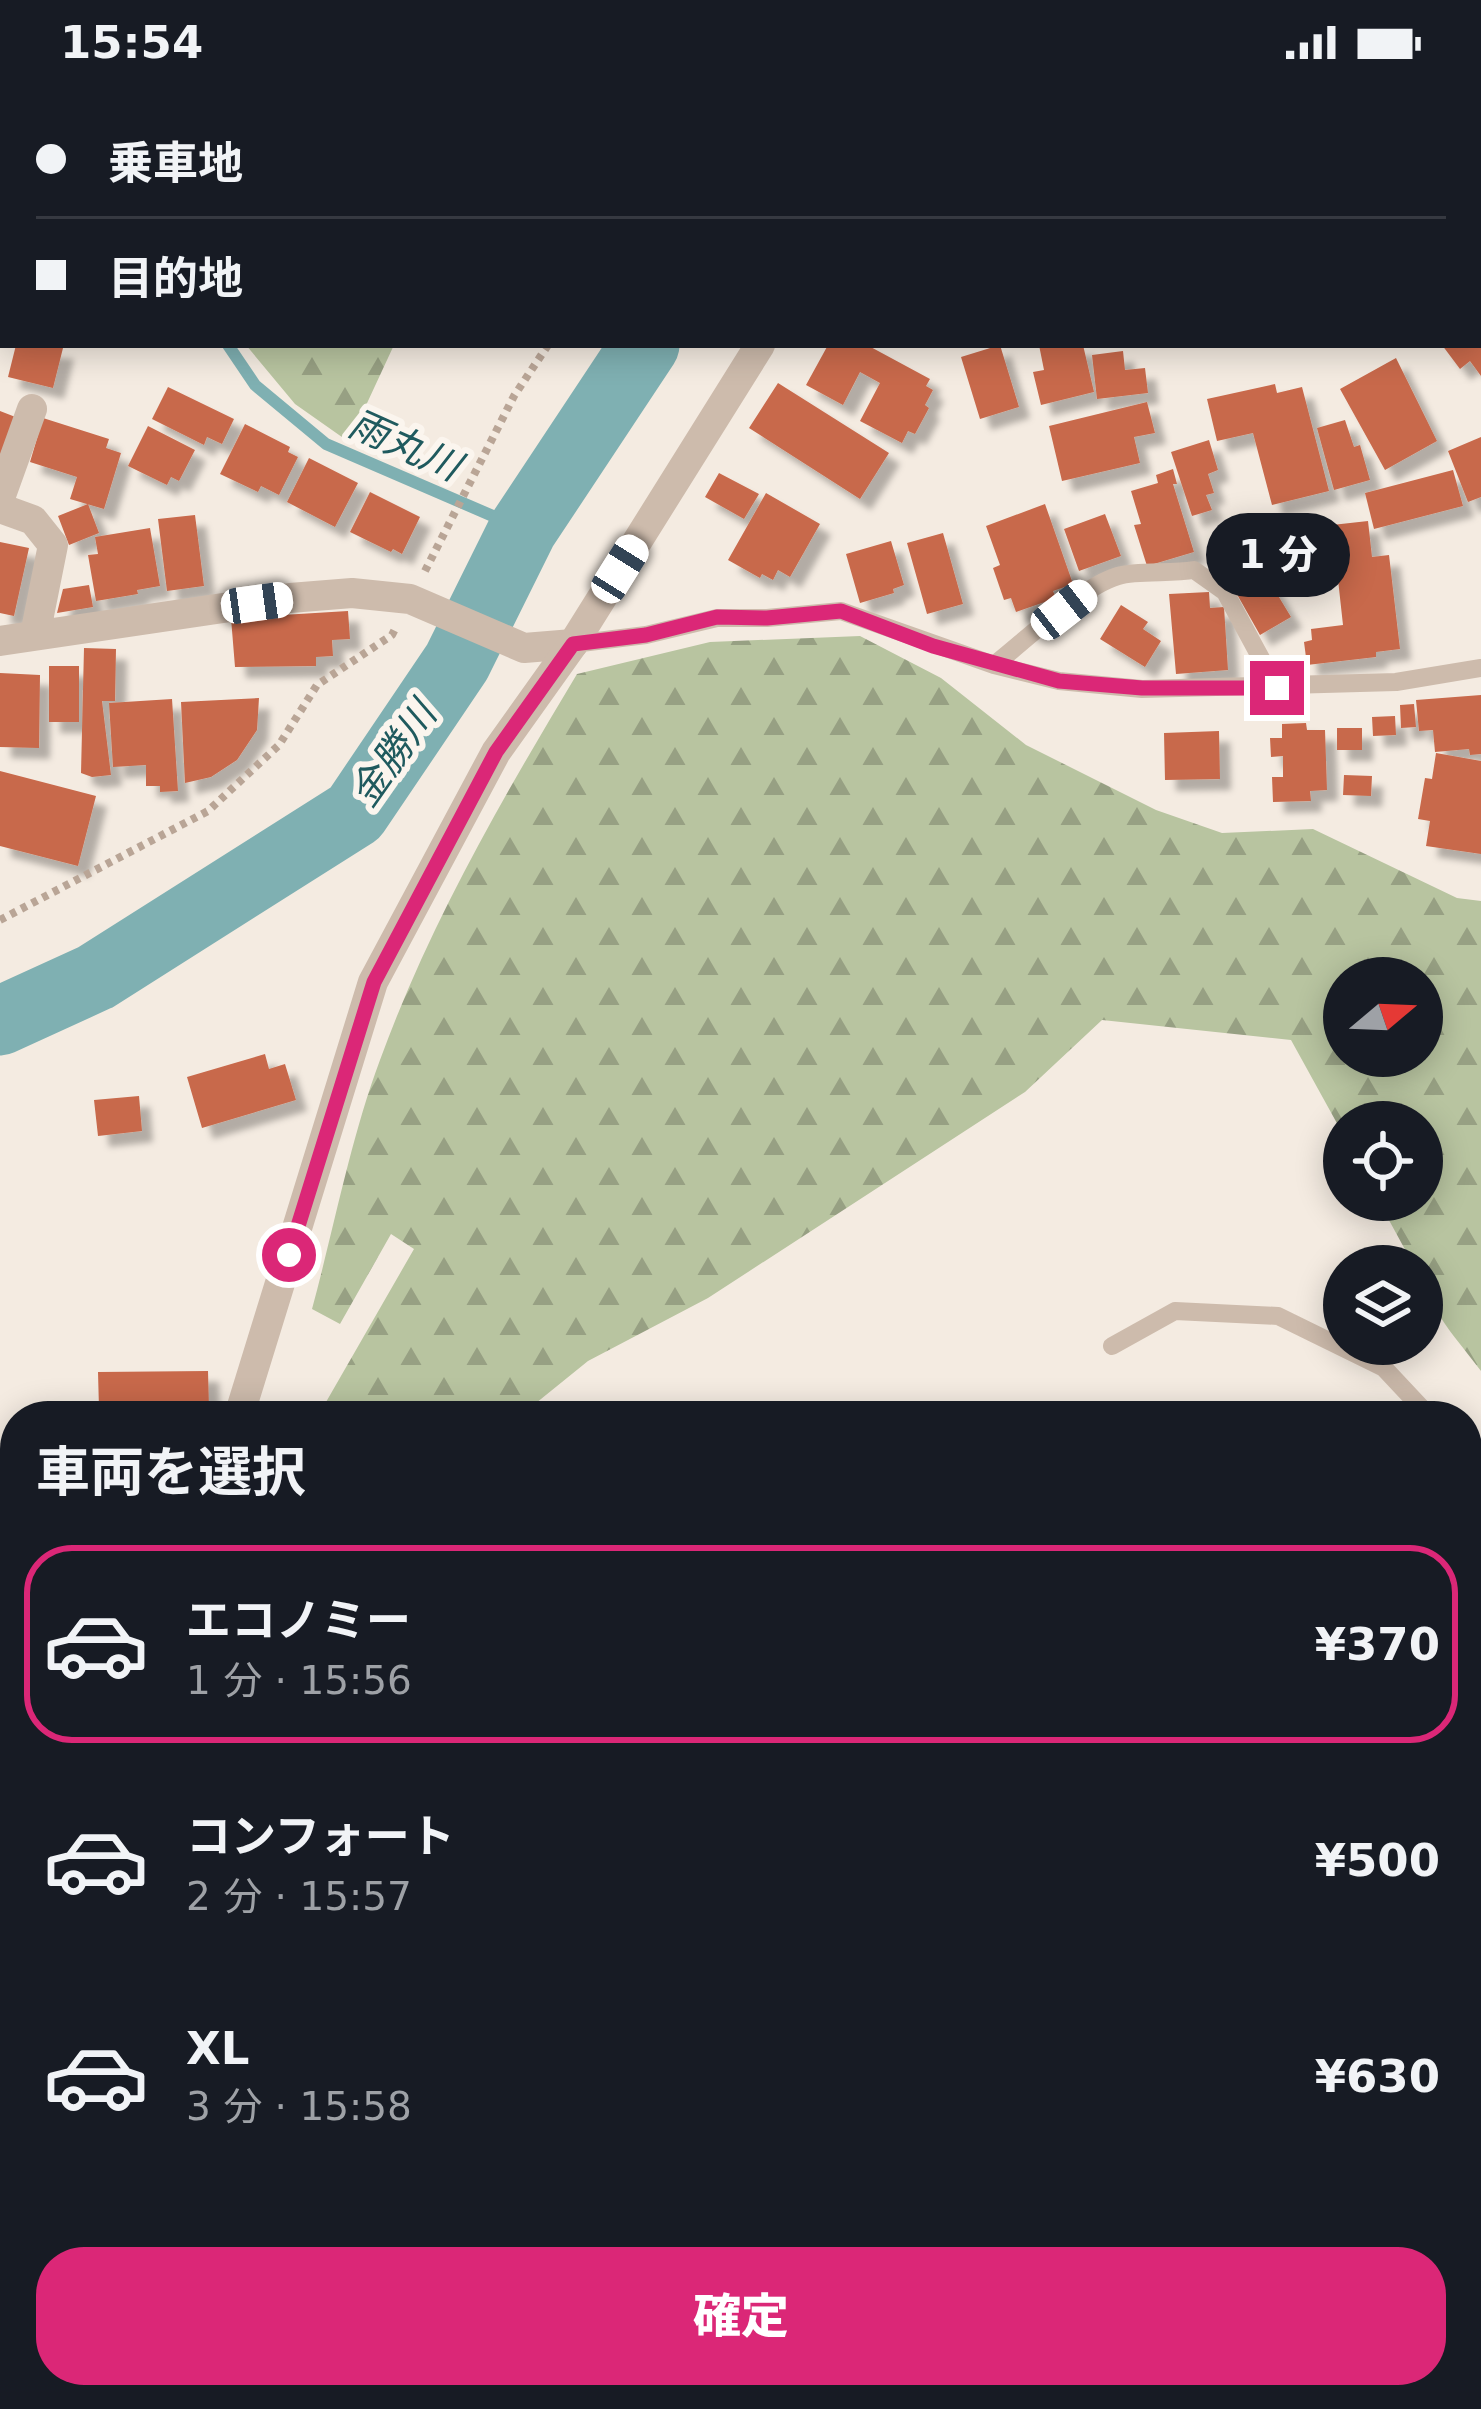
<!DOCTYPE html>
<html lang="ja">
<head>
<meta charset="utf-8">
<style>
  :root { --surface:#171b24; --page:#242831; --text:#f1f3f6; --muted:#9ea1a6; --line:#363941; --accent:#db2777 }
  body { margin:0; font-family:"DejaVu Sans","Noto Sans JP",sans-serif; background:var(--page); color:var(--text); height:100vh; display:flex; flex-direction:column; font-size:45px; white-space:nowrap }
  * { box-sizing:border-box; margin:0 }
  p { font-size:39px; color:var(--muted) }
  .icon { flex:none; width:66px; height:66px; fill:none; stroke:currentColor; stroke-width:2; stroke-linecap:round; stroke-linejoin:round }
  .map { position:relative; flex:1; overflow:hidden }
  .side { position:absolute; left:0px; top:1317px; width:1482px; height:1008px; display:flex; flex-direction:column; background:var(--surface); border-radius:48px 48px 0 0; box-shadow:0 6px 30px #0003 }
  .side>* { flex:none }
  .hud { position:absolute; left:0px; top:0px; width:1482px; height:264px; box-shadow:0 6px 30px #0003; display:grid; align-content:center; height:264px; padding:0 36px; background:var(--surface) }
  .needle { width:78px; rotate:71deg }
  .tools { position:absolute; left:1323px; top:873px; display:grid; gap:24px }
  .tools a { display:grid; place-items:center; width:120px; height:120px; border-radius:50%; background:var(--surface); box-shadow:0 6px 30px #0003; font-size:60px }
  .end { position:absolute; width:54px; height:54px; margin:-27px; border:15px solid #db2777; background:#fff; box-shadow:0 0 0 6px #fff }
  .from { border-radius:50% }
  .bubble { position:absolute; height:84px; border-radius:42px; background:var(--surface); box-shadow:0 6px 30px #0003; font-size:39px; font-weight:800; line-height:84px; text-align:center }
  .car { position:absolute; width:36px; height:72px; margin:-36px -18px; border-radius:15px; box-shadow:0 0 9px 3px #0007; background:linear-gradient(#fff 24%,#345 0 40%,#fff 0 76%,#345 0 86%,#fff 0) }
  .hud b { display:flex; align-items:center; gap:42px; height:114px; font-size:45px }
  .hud b+b { border-top:3px solid var(--line) }
  .hud i { width:30px; height:30px; background:var(--text) }
  ul { padding:0; list-style:none }
  li { display:flex; align-items:center; gap:36px; height:198px; margin:0 24px 18px; padding:0 12px; border:6px solid transparent; border-radius:48px }
  li div { flex:1 }
  li b { display:block; font-size:45px }
  li em { font-style:normal; font-weight:800 }
  li.current { border-color:var(--accent) }
  li>.icon { width:108px; height:108px; stroke-width:1.5 }
  h2 { padding:0 36px; font-size:54px; line-height:144px }
  .button { display:flex; gap:24px; margin-top:auto; padding:24px 36px }
  .button a { flex:1; height:138px; border-radius:48px; background:var(--accent); color:#fff; font-size:48px; font-weight:800; line-height:138px; text-align:center }
  .status { display:flex; justify-content:space-between; align-items:center; height:84px; padding:0 60px; background:var(--surface); direction:ltr }
  .status svg { height:33px; fill:currentColor }
  .map>svg:first-child { display:block }
  .forest { fill:url(#forest-firs); fill-rule:evenodd }
  .lines { fill:none; stroke-linecap:round; stroke-linejoin:round }
  .stream { stroke:#7fb0b2; stroke-width:12 }
  .river { stroke:#7fb0b2; stroke-width:69 }
  .building { fill:#c8694b; filter:url(#shadow) }
  .path { stroke:#b9a596; stroke-width:8; stroke-dasharray:6 6; stroke-linecap:butt }
  .service { stroke:#cdbbac; stroke-width:18 }
  .minor { stroke:#cdbbac; stroke-width:30 }
  .tertiary { stroke:#cdbbac; stroke-width:30 }
  .route { stroke:#db2777; stroke-width:15 }
  .labels { text-anchor:middle; dominant-baseline:central; stroke-width:12; stroke-linejoin:round; paint-order:stroke }
  .water-label { font-size:39px; font-style:italic; fill:#1f5a5e; stroke:#fbf5ee }
</style>
</head>
<body>
<div class="status"><b>15:54</b><svg viewBox="0 0 49 12"><path d="M0 12V9h3v3zM5 12V6h3v6zM10 12V3h3v9zM15 12V0h3v12zM26 1h20v11H26zM47 4h2v5h-2z"/></svg></div>
<div class="map">
<svg width="1481" height="2325" viewBox="0 0 1481 2325">
  <defs>
    <pattern id="forest-firs" width="22" height="20" patternUnits="userSpaceOnUse" patternTransform="scale(3)"><rect width="22" height="20" fill="#b8c4a0"/><path d="M5 1l3.5 6h-7zM16 11l3.5 6h-7z" fill="#97a083"/></pattern>
    <filter id="shadow"><feDropShadow dx="11" dy="11" stdDeviation="3" flood-color="#0004"/></filter>
  </defs>
  <rect width="100%" height="100%" fill="#f4ebe1"/>
  <path class="forest" d="M246,261H394L349,358L295,320Z
    M860,552L941,594L1026,661L1156,726L1222,749L1313,745L1457,814L1481,817V1287C1460,1258 1422,1220 1422,1182H1414L1378,1116H1422V1038H1344V1052L1291,956L1102,936L1025,1008L708,1214L588,1277L520,1332H318L414,1165L391,1150L340,1240L312,1225C334,1144 351,1053 380,976C430,839 502,715 577,590L710,558ZM1344,894H1422V972H1344Z
    M0,1414L15,1419V1670L0,1687Z
    M0,2286L15,2291V2310H71L116,2325H0Z"/>
  <g class="lines">
    <path class="stream" d="M0,10L3,11
      M228,261L255,301L326,360L523,445"/>
    <path class="river" d="M807,3L809,0
      M0,937L96,893L355,729L457,578L523,445L645,261"/>
  </g>
  <path class="building" d="M16,261L63,264L53,304L8,293Z
    M828,261H867L930,295L926,302L933,306L925,321L929,324L915,350L908,347L902,359L860,337L880,299L860,288L843,321L806,301Z
    M1000,261L1019,323L980,335L961,273Z
    M1039,261H1083L1094,308L1041,321L1033,288L1044,286Z
    M1442,261H1481V292L1470,277L1460,285Z
    M1123,267L1125,286L1145,284L1148,309L1097,315L1092,271Z
    M1396,274L1437,357L1385,386L1340,305Z
    M778,299L889,369L860,415L749,344Z
    M1275,300L1277,309L1302,303L1329,407L1272,421L1253,349L1217,357L1207,315Z
    M168,303L234,335L222,360L207,353L204,361L152,335Z
    M1147,318L1155,349L1134,353L1140,379L1062,397L1049,342Z
    M0,327L18,334L0,383Z
    M43,334L109,355L106,364L121,369L104,425L70,415L77,393L30,378Z
    M1345,336L1354,363L1360,361L1370,396L1334,406L1317,344Z
    M245,340L290,363L288,368L298,373L279,411L261,402L258,408L220,390Z
    M148,342L195,366L179,397L171,393L167,401L128,382Z
    M1481,353V413L1468,418L1448,367Z
    M1209,356L1218,386L1208,390L1214,409L1206,411L1212,426L1192,432L1171,368Z
    M309,374L358,399L335,443L287,418Z
    M1173,385L1177,400H1173L1194,468L1147,482L1134,441L1141,440L1131,407L1158,399L1156,391Z
    M1453,386L1463,422L1374,445L1365,409Z
    M719,389L759,410L744,435L705,413Z
    M370,408L420,433L402,470L393,465L391,468L350,448Z
    M766,409L820,440L790,493L778,486L773,496L762,490L760,494L728,476Z
    M88,420L99,449L69,461L58,432Z
    M1045,420L1073,500L1053,507L1056,514L1016,528L1011,514L1004,516L993,484L1000,481L986,442Z
    M1105,430L1121,472L1079,487L1064,445Z
    M195,431L204,502L167,507L158,435Z
    M1368,437L1372,473L1389,471L1400,565L1376,568V573L1307,581L1304,558L1312,556L1311,545L1343,541L1332,441Z
    M1311,441L1315,468L1299,471L1300,483L1255,490L1250,450Z
    M150,444L160,502L137,506L138,510L96,517L88,471L98,470L95,453Z
    M943,449L963,520L927,530L907,459Z
    M891,457L904,501L893,505L894,509L860,519L846,470Z
    M0,458L29,464L14,532L0,529Z
    M1248,488L1253,497L1265,490L1291,533L1260,551L1230,498Z
    M89,501L93,523L57,529L63,505Z
    M1209,508L1210,524L1224,523L1228,586L1176,590L1169,510Z
    M1121,521L1148,538L1143,545L1161,557L1145,583L1100,555Z
    M348,527L350,555L332,556L333,572L316,573V582L235,583L231,534Z
    M84,564L116,565L115,617H102L111,691L92,693L81,689Z
    M49,582H79V638H49Z
    M0,589L40,591L39,664L0,663Z
    M1481,611V670L1470,671L1469,665L1435,668L1433,646L1419,647L1416,616Z
    M259,614L257,646L237,676L211,693L185,699L181,618Z
    M172,615L178,707L160,708V702H146V681L113,683L109,619Z
    M1414,620L1416,643L1401,644L1400,621Z
    M1395,632L1396,651L1373,652L1372,633Z
    M1306,639L1307,646H1325L1327,706L1310,707L1311,717L1273,718L1272,693H1283V672L1271,673L1270,654H1282V640Z
    M1337,644H1362V666H1337Z
    M1219,647L1220,695L1165,696L1164,649Z
    M1436,669L1481,677V770L1426,762L1430,737L1418,735L1425,694L1432,695Z
    M0,687L96,712L78,782L0,762Z
    M1344,691L1372,692L1371,712L1343,711Z
    M265,970L269,985L285,980L296,1016L202,1044L187,993Z
    M139,1012L142,1047L98,1052L94,1016Z
    M208,1287L209,1324H193V1332H106V1325H99L98,1288Z
    M15,1788V1829L7,1831L0,1791Z
    M15,2145V2236L7,2239L0,2222V2206L3,2205L0,2151Z"/>
  <g class="lines">
    <path class="path" d="M720,3L722,0
      M425,487L514,312L548,261
      M0,836L208,727L279,661L317,601L392,551L396,543"/>
    <path class="service" d="M1479,151L1481,154
      M573,560L646,551L717,534H767L841,527L994,581L1059,597L1142,605L1396,598L1481,584
      M994,581C1026,556 1081,503 1118,492C1137,486 1171,490 1194,486L1225,508L1277,604
      M1112,1262L1175,1227L1278,1232L1384,1284L1429,1332
      M1467,1373L1481,1393
      M1467,1598L1481,1555"/>
    <path class="minor" d="M93,3L94,0
      M1479,26H1481
      M0,120H3
      M0,414L32,325
      M0,424L33,436L53,461L35,551
      M0,557L290,514L352,509L410,515L524,564L573,560"/>
    <path class="tertiary" d="M921,3L922,0
      M239,1332L373,898L496,668L573,560L760,261
      M0,1723L15,1706"/>
  </g>
  <g class="lines">
    <path class="route" d="M289,1171L374,898L496,668L573,560L646,551L717,533L767,534L841,527L933,562L1059,597L1142,604H1277"/>
  </g>
  <g class="labels">
    <g class="water-label">
      <text transform="translate(405 361) rotate(24)">雨丸川</text>
      <text transform="translate(393 670) rotate(-55)">金勝川</text>
    </g>
  </g>
</svg>
<div class="tools">
<a><svg class="needle" viewBox="-14 -14 28 28"><path d="M0-13l5 13h-10z" fill="#e53935"/><path d="M0 13l5-13h-10z" fill="#9ea1a6"/></svg></a>
<a><svg class="icon" aria-label="locate" viewBox="0 0 24 24"><circle cx="12" cy="12" r="6"/><path d="M12 2v4M12 18v4M2 12h4M18 12h4"/></svg></a>
<a><svg class="icon" aria-label="layers" viewBox="0 0 24 24"><path d="M12 4l9 5-9 5-9-5zM3 14l9 5 9-5"/></svg></a>
</div>
<i class="end from" style="left:289px;top:1171px"></i>
<i class="end" style="left:1277px;top:604px"></i>
<div class="bubble" style="left:1206px;top:429px;width:144px">1 分</div>
<i class="car" style="left:620px;top:485px;rotate:32deg"></i>
<i class="car" style="left:257px;top:519px;rotate:82deg"></i>
<i class="car" style="left:1064px;top:526px;rotate:52deg"></i>
<div class="hud">
<b><i class="from"></i>乗車地</b>
<b><i></i>目的地</b>
</div>
<section class="side">
<h2>車両を選択</h2>
<ul>
<li class="current"><svg class="icon" aria-label="car" viewBox="0 0 24 24"><path d="M5 17H2v-5l4-1 3-4h7l3 4 3 1v5h-3M9 17h6M6 11h13"/><circle cx="7" cy="17" r="2"/><circle cx="17" cy="17" r="2"/></svg><div><b>エコノミー</b><p>1 分 · 15:56</p></div><em>¥370</em></li>
<li><svg class="icon" aria-label="car" viewBox="0 0 24 24"><path d="M5 17H2v-5l4-1 3-4h7l3 4 3 1v5h-3M9 17h6M6 11h13"/><circle cx="7" cy="17" r="2"/><circle cx="17" cy="17" r="2"/></svg><div><b>コンフォート</b><p>2 分 · 15:57</p></div><em>¥500</em></li>
<li><svg class="icon" aria-label="car" viewBox="0 0 24 24"><path d="M5 17H2v-5l4-1 3-4h7l3 4 3 1v5h-3M9 17h6M6 11h13"/><circle cx="7" cy="17" r="2"/><circle cx="17" cy="17" r="2"/></svg><div><b>XL</b><p>3 分 · 15:58</p></div><em>¥630</em></li>
</ul>
<div class="button"><a>確定</a></div>
</section>
</div>
</body>
</html>
